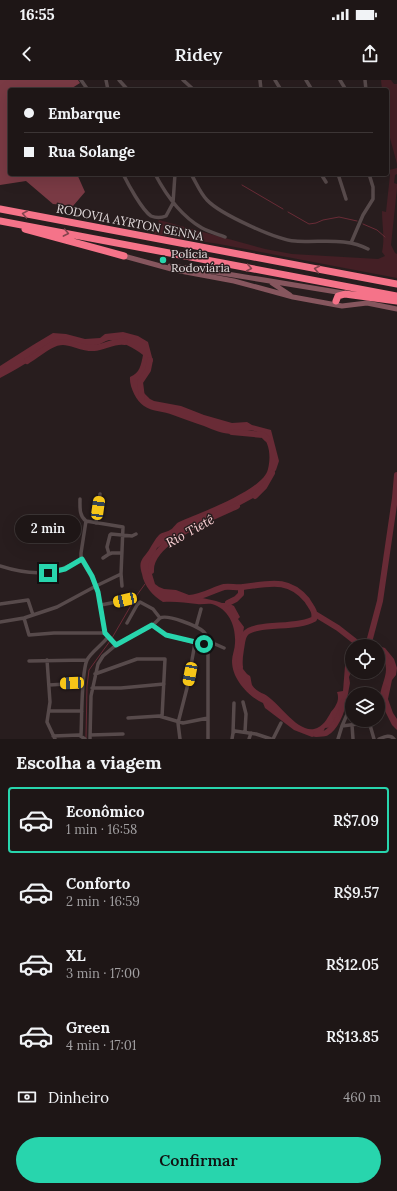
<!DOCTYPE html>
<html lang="pt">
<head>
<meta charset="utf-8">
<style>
  :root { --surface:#1e1616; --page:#261f1f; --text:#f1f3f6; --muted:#a19fa1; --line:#3c3535; --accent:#28d5ad }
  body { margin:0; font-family:Lora,serif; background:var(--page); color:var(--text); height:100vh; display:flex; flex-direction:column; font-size:15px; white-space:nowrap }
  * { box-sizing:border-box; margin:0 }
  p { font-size:13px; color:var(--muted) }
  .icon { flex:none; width:22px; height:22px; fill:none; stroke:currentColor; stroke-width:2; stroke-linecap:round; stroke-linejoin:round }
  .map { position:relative; height:659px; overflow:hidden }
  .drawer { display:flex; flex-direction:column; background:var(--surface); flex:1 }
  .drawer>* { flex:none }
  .guide { position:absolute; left:8px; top:8px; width:381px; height:88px; border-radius:4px; box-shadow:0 4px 16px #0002,0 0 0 1px var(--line); display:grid; align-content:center; height:88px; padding:0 16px; background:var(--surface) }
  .buttons { position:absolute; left:345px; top:559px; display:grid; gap:8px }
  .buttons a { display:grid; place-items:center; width:40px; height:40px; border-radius:50%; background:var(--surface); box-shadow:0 4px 16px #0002,0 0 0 1px var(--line); font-size:20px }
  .end { position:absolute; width:18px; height:18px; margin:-9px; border:5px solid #28d5ad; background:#111; box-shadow:0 0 0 2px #111 }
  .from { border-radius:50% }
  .bubble { position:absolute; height:28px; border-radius:14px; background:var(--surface); box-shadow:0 4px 16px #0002,0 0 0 1px var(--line); font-size:13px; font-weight:600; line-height:28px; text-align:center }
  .car { position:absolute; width:12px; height:24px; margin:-12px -6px; border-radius:5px; box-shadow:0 0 3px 1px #0007; background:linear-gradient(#f5c518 24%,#345 0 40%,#f5c518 0 76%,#345 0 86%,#f5c518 0) }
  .guide b { display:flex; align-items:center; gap:14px; height:38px; font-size:15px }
  .guide b+b { border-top:1px solid var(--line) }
  .guide i { width:10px; height:10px; background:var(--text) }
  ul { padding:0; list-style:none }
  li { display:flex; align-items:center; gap:12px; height:66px; margin:0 8px 6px; padding:0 8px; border:2px solid transparent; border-radius:4px }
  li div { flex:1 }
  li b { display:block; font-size:15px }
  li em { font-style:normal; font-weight:600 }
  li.on { border-color:var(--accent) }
  li>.icon { width:36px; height:36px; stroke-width:1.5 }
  h2 { padding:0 16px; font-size:18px; line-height:48px }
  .pay { display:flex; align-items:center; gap:10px; height:44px; padding:0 16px; font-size:15px }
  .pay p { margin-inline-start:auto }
  .cta { display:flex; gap:8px; margin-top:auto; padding:8px 16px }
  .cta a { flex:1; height:46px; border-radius:24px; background:var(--accent); color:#111; font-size:16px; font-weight:600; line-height:46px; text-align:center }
  .status { display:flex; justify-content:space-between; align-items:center; height:28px; padding:0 20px; background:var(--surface); direction:ltr }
  .status svg { height:11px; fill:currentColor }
  header { display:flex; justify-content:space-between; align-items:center; height:52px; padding:0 16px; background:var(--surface); font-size:18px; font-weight:600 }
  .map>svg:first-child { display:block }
  .green { fill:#441f25 }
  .forest { fill:#793a44 }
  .water { fill:#692b36 }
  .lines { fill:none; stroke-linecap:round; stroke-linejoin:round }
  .stream { stroke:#692b36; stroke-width:1 }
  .river { stroke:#692b36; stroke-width:6 }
  .street { stroke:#574a4b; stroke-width:3.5 }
  .secondary { stroke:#86565e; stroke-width:5 }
  .highway { stroke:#f57389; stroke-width:7 }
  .oneway { stroke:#84444e }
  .route { stroke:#28d5ad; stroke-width:5 }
  .poi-dot { fill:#28d5ad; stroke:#281d1e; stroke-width:1.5 }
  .labels { text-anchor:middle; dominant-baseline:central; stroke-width:3; stroke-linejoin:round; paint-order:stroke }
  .street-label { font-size:12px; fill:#e4dcdd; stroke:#281d1e }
  .poi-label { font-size:12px; fill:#e4dcdd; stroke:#281d1e; text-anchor:start }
  .water-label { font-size:13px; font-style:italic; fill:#fdd3d7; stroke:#281d1e }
</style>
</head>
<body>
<div class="status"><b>16:55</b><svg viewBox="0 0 49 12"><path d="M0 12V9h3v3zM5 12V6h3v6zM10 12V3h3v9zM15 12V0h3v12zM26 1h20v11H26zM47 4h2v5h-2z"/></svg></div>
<header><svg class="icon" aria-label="back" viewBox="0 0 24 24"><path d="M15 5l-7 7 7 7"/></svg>Ridey<svg class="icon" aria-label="share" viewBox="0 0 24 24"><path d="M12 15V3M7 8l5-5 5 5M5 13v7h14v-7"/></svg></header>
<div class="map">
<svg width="397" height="659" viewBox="0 0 397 659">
  <rect width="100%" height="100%" fill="#281d1e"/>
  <path class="green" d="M381,0H391L394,4H397V84L390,58L387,59V10H382Z
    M397,88V94L395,95L394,103L397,104V108L391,165L395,173L397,174V198L219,164L154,154L159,140L265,169L292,174L378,179L385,176L382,172C385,159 382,145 382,131L386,132L390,95L389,90Z"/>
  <path class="forest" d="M0,0H78L80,3L69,10H10V94H77L85,112L73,126L53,124L26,101L0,105Z"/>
  <path class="water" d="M123,252L138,256L148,262L153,281C145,290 140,297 140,309L150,319L154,321L181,326L204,335L232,343L247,342L252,345L271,350L279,381L276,390L255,417L233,429L225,430L213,437L195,443L157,468L152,481V494L155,504L159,507L164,509L176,510L189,515L216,521L222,523H228L234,526L240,537L238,539L244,547L242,560L238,575L243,589L247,594L250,596C251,598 251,602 252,605C255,610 260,612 264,614C278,621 296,652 314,649C323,647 327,639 331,632C336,626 340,620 337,612L343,611L345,586L352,578V590L349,597L350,603L347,619L340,634L339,640L334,647L325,648L322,654L312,657L294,650L265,628L263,623C248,616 232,599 232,581C232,575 235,569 235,563C236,546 229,529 212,524C207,523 202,525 197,524C186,523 175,521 163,522C153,516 144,506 142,494C138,481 142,480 149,470C152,465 155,459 159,455C162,452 167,452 170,450C174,448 175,444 179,442C199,433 264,410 268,389C271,377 270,361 259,353C250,347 242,354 233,354C222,354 214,350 204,346C193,342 183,339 173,335C164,331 153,332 144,326C136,321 129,306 130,297C140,293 141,285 143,275C134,268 120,260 109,260C105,261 101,264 97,265C86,270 76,268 66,260C50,264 44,269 33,278C23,286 11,292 0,298V286L33,265L53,253L66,254L85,259L100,258L105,254Z
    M376,565L385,568L394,579L397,588L396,595L392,600L388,619L393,633L397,639V650L392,645L384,629L381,627C376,615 386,601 386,589C386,584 384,580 383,576L378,575V566H367Z"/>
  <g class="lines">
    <path class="stream" d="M242,105L283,129
      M288,132L309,144L316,143L323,140L339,137L357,141
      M363,144L377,150L385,157
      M112,558L137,515L145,504
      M86,658L87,606L89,590L110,561"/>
    <path class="river" d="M27,281C38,275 50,262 63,262C73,262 82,269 94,268C105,267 114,260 125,262
      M142,318L140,302L148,290L150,280
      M232,352L263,355L267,359
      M255,416L264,407L272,393
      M151,491C149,461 214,437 237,426
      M189,518C201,518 213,510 224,507C230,506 237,508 243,507C268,504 288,497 307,520C311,527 316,531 314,539C297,549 254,542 245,554C242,558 242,564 241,569C240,575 239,581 240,587
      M228,523L236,519L241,514V508
      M315,534L338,548L361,566
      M368,566L380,521L395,418L397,395
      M378,574L389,582
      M316,654C319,654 323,654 326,653C335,648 342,632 343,622"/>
    <path class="street" d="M81,0L88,10
      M106,0L108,10
      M119,0L128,10
      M183,0L194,10
      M260,0L261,10
      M275,0L281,10
      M306,0L312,10
      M340,0L346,10
      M365,0L366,10
      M123,94C128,104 142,130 151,136C156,138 161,138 166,136L173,123L175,94
      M155,94C166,115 181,136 202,148C209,152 218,154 225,157
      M191,94C196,102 200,113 207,120C220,134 277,160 295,161C319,163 346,157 368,169
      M321,94L326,102
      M338,94L346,119
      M351,163L363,135L373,119V107L369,94
      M80,419C80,427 79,436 86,441L123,447L121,494L122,506
      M96,443L100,414
      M109,474L112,473H122
      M103,478L109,474L107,467L110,455L111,454L132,456L136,454
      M81,479L91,496L98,512L105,553L116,565
      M0,486C28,495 56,497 81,479V473L86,441
      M0,524L28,520L33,535
      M101,525L126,520
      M24,538L29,555L54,553H105
      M160,538C167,534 198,546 204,552C208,556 207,563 208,568V659
      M0,542L24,538L57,527L96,506L121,494
      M127,543L137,525L140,522L153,529L160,538L153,545
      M196,547L201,529
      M47,580L50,622L47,642L55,659
      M29,581L87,580
      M95,594L137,579H165L162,637
      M49,605L83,603
      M92,608H121L164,604
      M243,622L246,634L245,652
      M49,631H82
      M128,638L159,636L183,643L208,638
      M352,645L353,659
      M342,646L352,623
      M233,653L234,623
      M81,655C82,638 81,594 87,580C91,572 102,565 108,557
      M90,655L123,654
      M53,656L79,655L85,659
      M90,659L91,616L98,584L103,576L116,565L153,545L166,555L200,564H215L224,568
      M180,659L178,643L187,608L195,563
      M232,659L233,653L235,651L256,654L271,659
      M249,659L251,653
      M273,659L281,643
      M338,659L342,646L366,643L370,645L374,659
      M379,659C384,657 390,654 394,659"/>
    <path class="secondary" d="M124,176L175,190L234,201L293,217L342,226L367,223L397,229
      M170,186L203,190L343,213
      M272,203L290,215"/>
    <path class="highway" d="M0,129L397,204
      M0,141L397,216
      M25,149L124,176
      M336,221L338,216L345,214L397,221"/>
  </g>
  <defs><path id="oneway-chevron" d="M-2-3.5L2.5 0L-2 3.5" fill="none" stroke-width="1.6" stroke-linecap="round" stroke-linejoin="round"/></defs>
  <g class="oneway">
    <use href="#oneway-chevron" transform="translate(25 134) rotate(-170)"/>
    <use href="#oneway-chevron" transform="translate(66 153) rotate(11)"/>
    <use href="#oneway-chevron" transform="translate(249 188) rotate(11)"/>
    <use href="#oneway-chevron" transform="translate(317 189) rotate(-169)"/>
  </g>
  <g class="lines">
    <path class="route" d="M48,493L65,489L82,479L92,496L98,512L105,553L116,565L152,545L166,555L204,564"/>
  </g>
  <circle class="poi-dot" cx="163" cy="180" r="4"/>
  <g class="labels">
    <g class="street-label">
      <text transform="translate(130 142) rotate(11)">RODOVIA AYRTON SENNA</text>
    </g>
    <g class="poi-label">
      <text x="171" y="173">Polícia<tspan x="171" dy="14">Rodoviária</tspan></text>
    </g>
    <g class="water-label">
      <text transform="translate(190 451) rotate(-29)">Rio Tietê</text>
    </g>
  </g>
</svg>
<div class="buttons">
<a><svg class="icon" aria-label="locate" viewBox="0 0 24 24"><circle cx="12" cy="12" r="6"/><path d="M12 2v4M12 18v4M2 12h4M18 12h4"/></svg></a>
<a><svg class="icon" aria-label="layers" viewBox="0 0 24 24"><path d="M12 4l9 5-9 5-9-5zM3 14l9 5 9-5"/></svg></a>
</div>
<i class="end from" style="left:204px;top:564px"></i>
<i class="end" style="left:48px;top:493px"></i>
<div class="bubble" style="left:15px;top:435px;width:66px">2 min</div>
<i class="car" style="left:98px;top:428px;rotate:8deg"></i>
<i class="car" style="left:125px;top:520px;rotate:257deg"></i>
<i class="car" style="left:190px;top:594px;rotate:191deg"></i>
<i class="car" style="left:72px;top:603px;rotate:267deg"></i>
<div class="guide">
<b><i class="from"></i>Embarque</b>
<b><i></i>Rua Solange</b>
</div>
</div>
<section class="drawer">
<h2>Escolha a viagem</h2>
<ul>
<li class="on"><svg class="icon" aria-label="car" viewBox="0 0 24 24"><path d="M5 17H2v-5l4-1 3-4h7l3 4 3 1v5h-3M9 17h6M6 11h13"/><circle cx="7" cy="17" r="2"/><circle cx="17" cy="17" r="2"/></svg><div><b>Econômico</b><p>1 min · 16:58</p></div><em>R$7.09</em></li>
<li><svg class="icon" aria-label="car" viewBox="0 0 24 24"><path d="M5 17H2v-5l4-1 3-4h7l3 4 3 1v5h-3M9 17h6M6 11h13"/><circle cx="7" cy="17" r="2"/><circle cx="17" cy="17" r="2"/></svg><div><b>Conforto</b><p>2 min · 16:59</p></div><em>R$9.57</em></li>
<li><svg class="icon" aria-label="car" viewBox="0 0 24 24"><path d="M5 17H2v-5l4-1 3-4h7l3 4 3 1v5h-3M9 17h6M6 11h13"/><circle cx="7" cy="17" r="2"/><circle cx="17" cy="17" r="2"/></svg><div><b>XL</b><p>3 min · 17:00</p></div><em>R$12.05</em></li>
<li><svg class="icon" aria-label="car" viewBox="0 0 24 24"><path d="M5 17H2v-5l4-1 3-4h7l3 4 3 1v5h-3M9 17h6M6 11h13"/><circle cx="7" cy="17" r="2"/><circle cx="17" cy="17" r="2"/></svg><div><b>Green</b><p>4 min · 17:01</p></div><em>R$13.85</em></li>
</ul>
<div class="pay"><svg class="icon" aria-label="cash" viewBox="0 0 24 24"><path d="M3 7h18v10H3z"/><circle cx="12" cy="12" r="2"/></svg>Dinheiro<p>460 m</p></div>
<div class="cta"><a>Confirmar</a></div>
</section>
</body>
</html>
